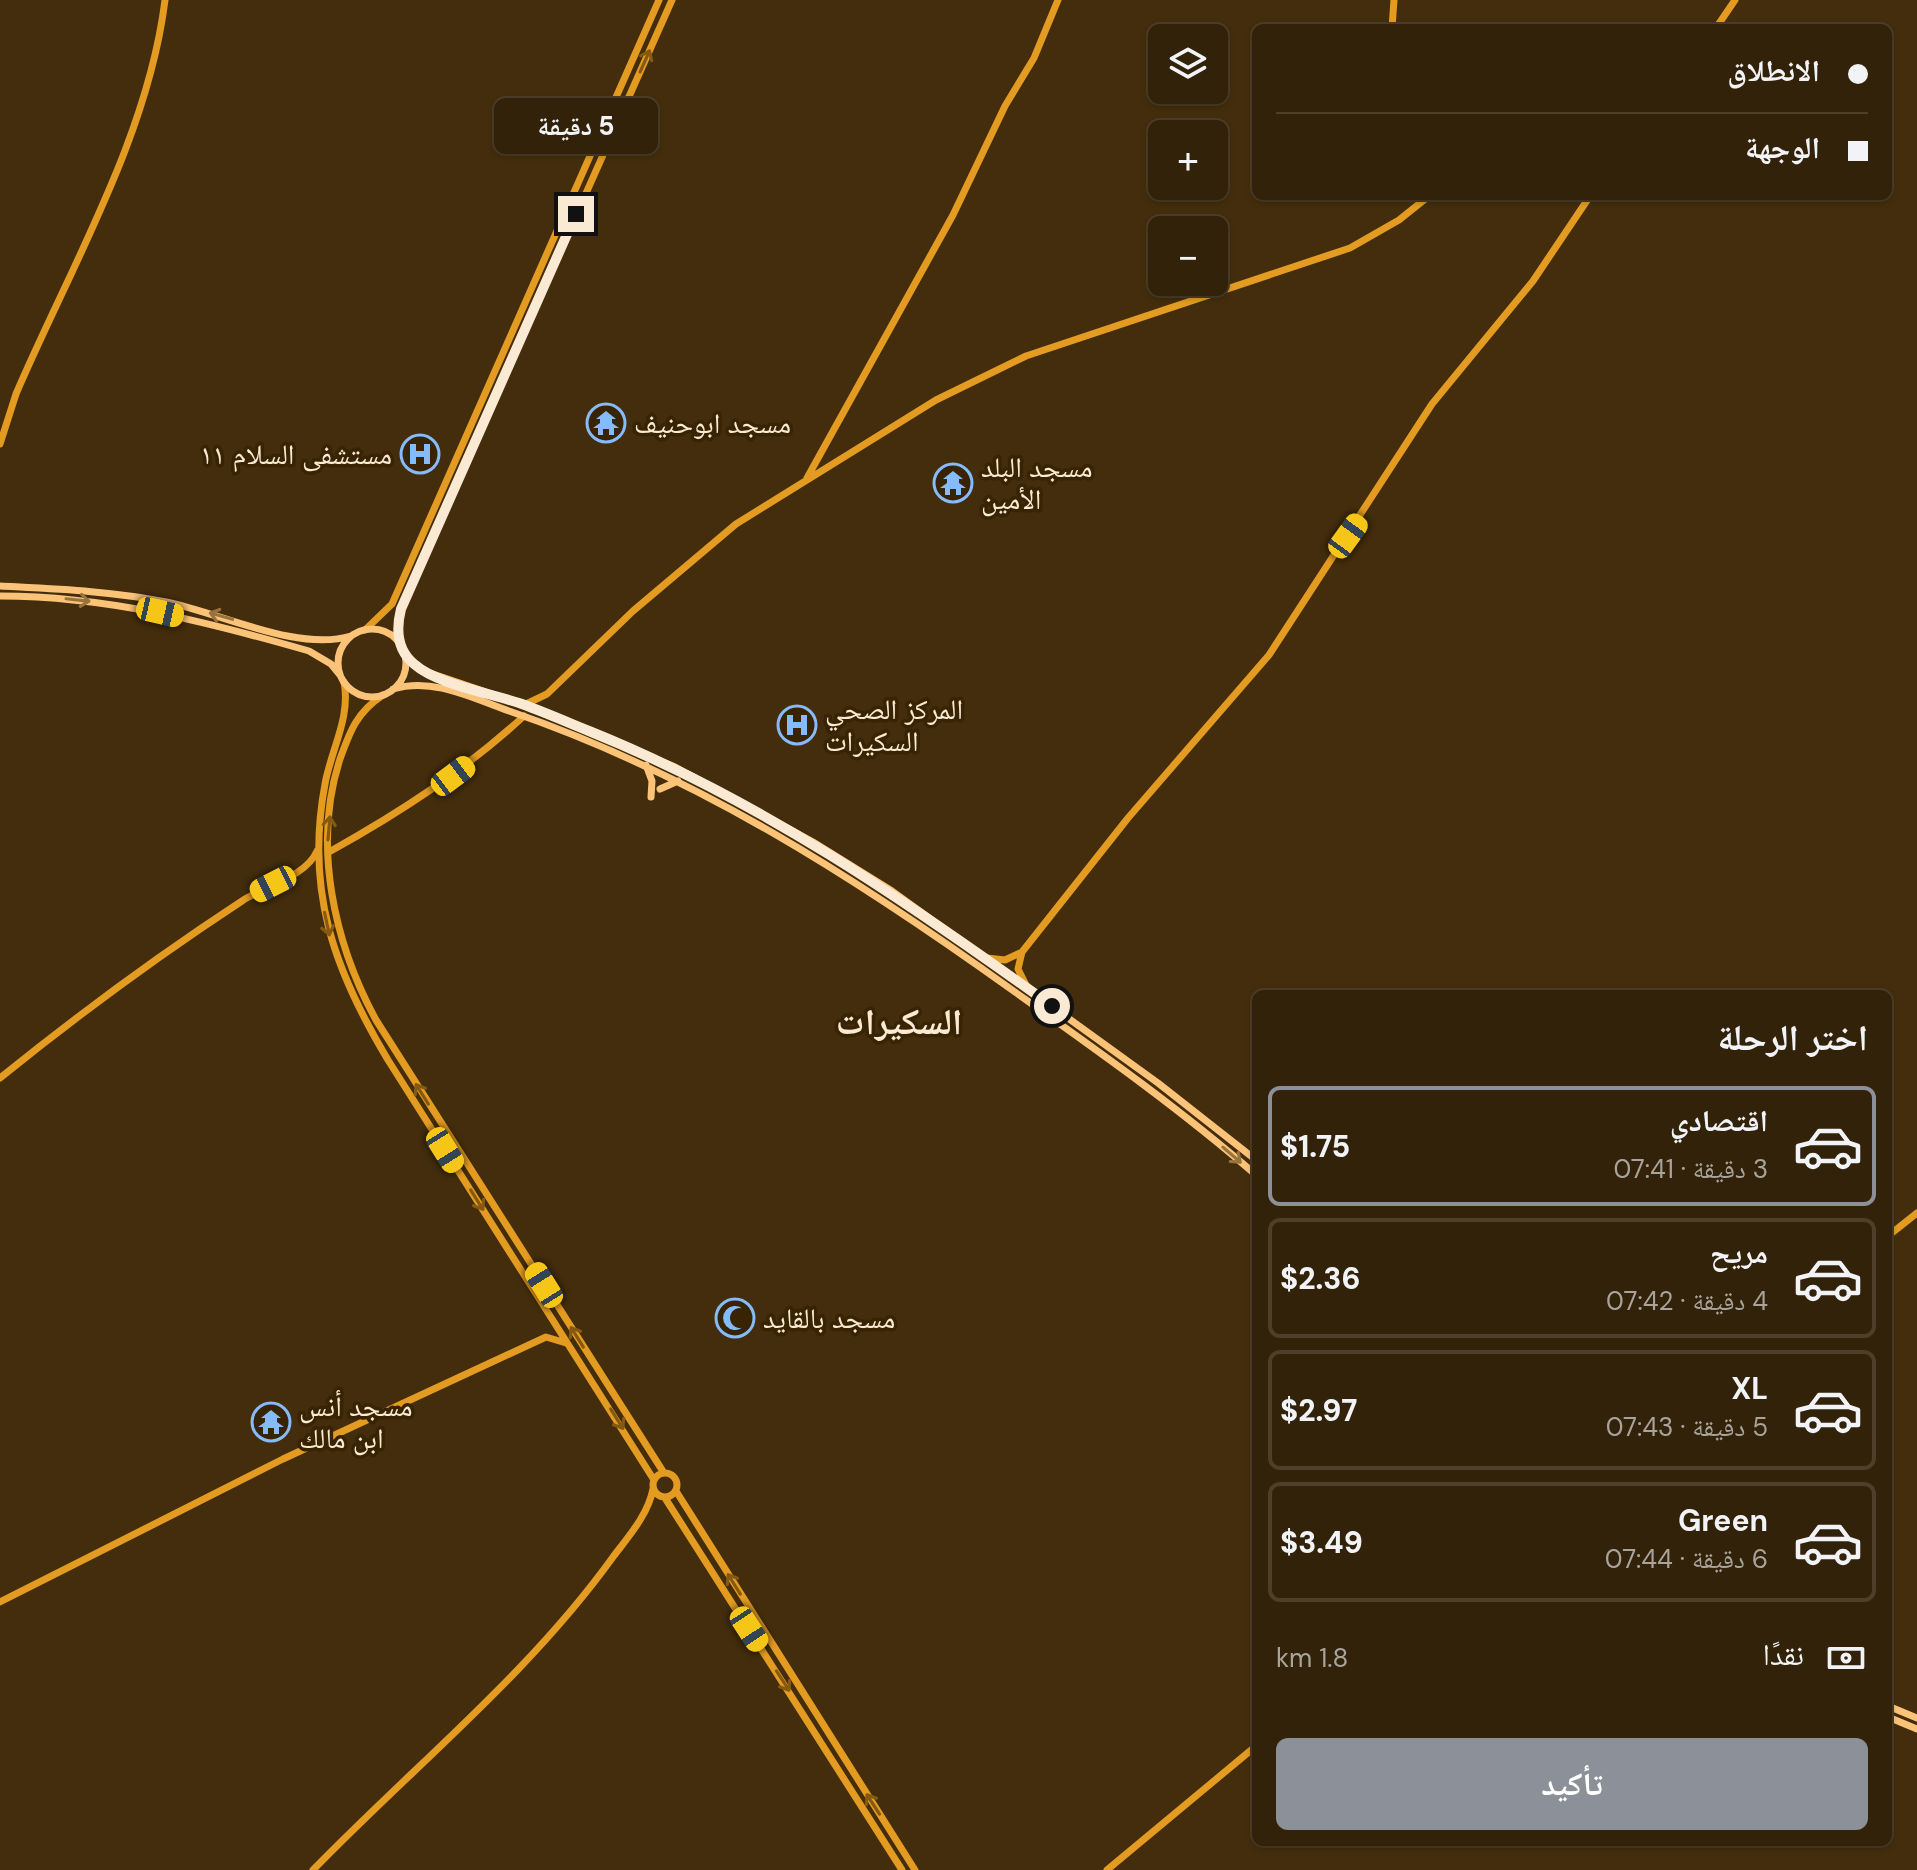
<!DOCTYPE html>
<html lang="ar">
<head>
<meta charset="utf-8">
<style>
  :root { --surface:#322209; --page:#3d2f17; --text:#f1f3f6; --muted:#a8a49c; --line:#4d3f2a; --accent:#8c9099 }
  body { margin:0; font-family:"DM Sans","Noto Naskh Arabic",sans-serif; background:var(--page); color:var(--text); direction:rtl; height:100vh; display:flex; flex-direction:column; font-size:30px; white-space:nowrap }
  * { box-sizing:border-box; margin:0 }
  p { font-size:26px; color:var(--muted) }
  .icon { flex:none; width:44px; height:44px; fill:none; stroke:currentColor; stroke-width:2; stroke-linecap:round; stroke-linejoin:round }
  .map { position:relative; flex:1; overflow:hidden; direction:ltr }
  .details { position:absolute; left:1252px; top:990px; width:640px; height:856px; display:flex; flex-direction:column; background:var(--surface); border-radius:12px; box-shadow:0 2px 6px #0004,0 0 0 2px var(--line); direction:rtl }
  .details>* { flex:none }
  .hud { position:absolute; left:1252px; top:24px; width:640px; height:176px; border-radius:12px; box-shadow:0 2px 6px #0004,0 0 0 2px var(--line); direction:rtl; display:grid; align-content:center; height:176px; padding:0 24px; background:var(--surface) }
  .tools { position:absolute; left:1148px; top:24px; display:grid; gap:16px }
  .tools a { display:grid; place-items:center; width:80px; height:80px; border-radius:12px; background:var(--surface); box-shadow:0 2px 6px #0004,0 0 0 2px var(--line); font-size:40px }
  .end { position:absolute; width:36px; height:36px; margin:-18px; border:10px solid #fbead3; background:#111; box-shadow:0 0 0 4px #111 }
  .from { border-radius:50% }
  .bubble { position:absolute; height:56px; border-radius:12px; background:var(--surface); box-shadow:0 2px 6px #0004,0 0 0 2px var(--line); font-size:26px; font-weight:800; line-height:56px; text-align:center; direction:rtl }
  .car { position:absolute; width:24px; height:48px; margin:-24px -12px; border-radius:10px; box-shadow:0 0 6px 2px #0007; background:linear-gradient(#f5c518 24%,#345 0 40%,#f5c518 0 76%,#345 0 86%,#f5c518 0) }
  .hud b { display:flex; align-items:center; gap:28px; height:76px; font-size:30px }
  .hud b+b { border-top:2px solid var(--line) }
  .hud i { width:20px; height:20px; background:var(--text) }
  ul { padding:0; list-style:none }
  li { display:flex; align-items:center; gap:24px; height:120px; margin:0 16px 12px; padding:0 8px; border:4px solid var(--line); border-radius:12px }
  li div { flex:1 }
  li b { display:block; font-size:30px }
  li em { font-style:normal; font-weight:800 }
  li.active { border-color:var(--accent) }
  li>.icon { width:72px; height:72px; stroke-width:1.5 }
  h2 { padding:0 24px; font-size:36px; line-height:96px }
  .pay { display:flex; align-items:center; gap:20px; height:88px; padding:0 24px; font-size:30px }
  .pay p { margin-inline-start:auto }
  .action { display:flex; gap:16px; margin-top:auto; padding:16px 24px }
  .action a { flex:1; height:92px; border-radius:12px; background:var(--accent); color:#fff; font-size:32px; font-weight:800; line-height:92px; text-align:center }
  .map>svg:first-child { display:block }
  .lines { fill:none; stroke-linecap:round; stroke-linejoin:round }
  .secondary { stroke:#e39b21; stroke-width:7 }
  .primary { stroke:#fac378; stroke-width:7 }
  .oneway { stroke:#855910 }
  .oneway2 { stroke:#99733d }
  .route { stroke:#fbead3; stroke-width:10 }
  .labels { text-anchor:middle; dominant-baseline:central; stroke-width:7; stroke-linejoin:round; paint-order:stroke }
  .poi-label { font-size:28px; fill:#fbead3; stroke:#382302; text-anchor:start }
  .district-label { font-size:36px; font-weight:bold; fill:#fbead3; stroke:#382302 }
</style>
</head>
<body>
<div class="map">
<svg width="1917" height="1870" viewBox="0 0 1917 1870">
  <rect width="100%" height="100%" fill="#432d0c"/>
  <g class="lines">
    <path class="secondary" d="M1392,28L1394,0
      M1716,28L1735,0
      M0,444L16,394C70,268 148,137 165,0
      M807,478L953,215L1005,106L1034,58L1058,0
      M365,630L392,604L659,0
      M401,646L397,633L401,609L672,0
      M344,682C351,717 331,750 325,784C305,890 334,970 388,1060L654,1480
      M383,695C357,712 350,731 340,759C312,845 334,943 376,1020L664,1473
      M524,705L547,694L633,611L736,524L936,400L1026,356L1350,248L1399,220L1429,196
      M329,852C399,813 464,771 524,716
      M987,958L1005,960L1020,953
      M1027,987L1018,969L1022,952L1128,818L1269,655L1432,404L1533,281L1590,196
      M0,1078C78,1015 158,956 242,901C264,886 306,877 317,851
      M1888,1236L1917,1213
      M653 1485a12 12 0 1 1 24 0a12 12 0 1 1-24 0Z
      M676,1491L915,1870
      M665,1498L902,1870
      M0,1602L283,1459L546,1337L566,1343
      M313,1870C414,1766 528,1675 613,1557C628,1537 648,1515 653,1489
      M1107,1870L1256,1746"/>
    <path class="primary" d="M0,586C56,589 111,591 166,602C221,613 297,652 351,636
      M0,596C106,596 208,622 309,651L331,664L340,675
      M338 663a34 34 0 1 1 68 0a34 34 0 1 1-68 0Z
      M404,654L424,671L524,705L675,767L813,842L892,891L1158,1083L1256,1160
      M393,689C433,677 472,698 509,711C696,775 856,878 1015,992C1098,1051 1179,1108 1256,1175
      M646,765L652,781L651,797
      M660,789L678,781
      M1888,1706L1917,1718
      M1888,1717L1917,1729"/>
  </g>
  <defs><path id="oneway-shaft" d="M-6 0H5M1.5-3L5.5 0L1.5 3" fill="none" stroke-width="1.6" stroke-linecap="round" stroke-linejoin="round" transform="scale(2)"/></defs>
  <g class="oneway">
    <use href="#oneway-shaft" transform="translate(645 61) rotate(-66)"/>
    <use href="#oneway-shaft" transform="translate(329 828) rotate(-85)"/>
    <use href="#oneway-shaft" transform="translate(327 924) rotate(78)"/>
    <use href="#oneway-shaft" transform="translate(422 1094) rotate(-122)"/>
    <use href="#oneway-shaft" transform="translate(477 1200) rotate(58)"/>
    <use href="#oneway-shaft" transform="translate(577 1337) rotate(-122)"/>
    <use href="#oneway-shaft" transform="translate(617 1419) rotate(58)"/>
    <use href="#oneway-shaft" transform="translate(734 1584) rotate(-122)"/>
    <use href="#oneway-shaft" transform="translate(783 1681) rotate(57)"/>
    <use href="#oneway-shaft" transform="translate(873 1804) rotate(-123)"/>
  </g>
  <g class="oneway2">
    <use href="#oneway-shaft" transform="translate(78 600) rotate(6)"/>
    <use href="#oneway-shaft" transform="translate(221 616) rotate(-164)"/>
    <use href="#oneway-shaft" transform="translate(1232 1155) rotate(41)"/>
  </g>
  <g class="lines">
    <path class="route" d="M576,214L401,609C396,629 397,650 414,664C438,685 491,693 522,704C544,712 567,722 589,731C758,799 905,900 1052,1006"/>
  </g>
  <defs>
    <g id="temple-ring" transform="scale(2)"><circle r="9.5" fill="#382302" stroke="#86bbfb" stroke-width="1.5"/><path d="M0-6L5-2H3V0L6.5 2.5H4V6H1.5V3h-3V6H-4V2.5H-6.5L-3 0V-2H-5Z" fill="#86bbfb"/></g>
    <g id="hospital-ring" transform="scale(2)"><circle r="9.5" fill="#382302" stroke="#86bbfb" stroke-width="1.5"/><path d="M-5-5h3v3.5h4V-5h3V5h-3V1.5h-4V5h-3Z" fill="#86bbfb"/></g>
    <g id="mosque-ring" transform="scale(2)"><circle r="9.5" fill="#382302" stroke="#86bbfb" stroke-width="1.5"/><path d="M3.5-4.9A6 6 0 1 0 3.5 4.9A5 5 0 1 1 3.5-4.9Z" fill="#86bbfb"/></g>
  </defs>
  <g fill-rule="evenodd">
    <use href="#temple-ring" x="606" y="423"/>
    <use href="#hospital-ring" x="420" y="454"/>
    <use href="#temple-ring" x="953" y="483"/>
    <use href="#hospital-ring" x="797" y="725"/>
    <use href="#mosque-ring" x="735" y="1318"/>
    <use href="#temple-ring" x="271" y="1422"/>
  </g>
  <g class="labels">
    <g class="poi-label">
      <text x="634" y="423">مسجد ابوحنيف</text>
      <text x="392" y="454" text-anchor="end">مستشفى السلام ١١</text>
      <text x="981" y="467">مسجد البلد<tspan x="981" dy="32">الأمين</tspan></text>
      <text x="825" y="709">المركز الصحي<tspan x="825" dy="32">السكيرات</tspan></text>
      <text x="763" y="1318">مسجد بالقايد</text>
      <text x="299" y="1406">مسجد أنس<tspan x="299" dy="32">ابن مالك</tspan></text>
    </g>
    <g class="district-label">
      <text x="899" y="1021">السكيرات</text>
    </g>
  </g>
</svg>
<div class="tools">
<a><svg class="icon" aria-label="layers" viewBox="0 0 24 24"><path d="M12 4l9 5-9 5-9-5zM3 14l9 5 9-5"/></svg></a>
<a>+</a>
<a>−</a>
</div>
<i class="end from" style="left:1052px;top:1006px"></i>
<i class="end" style="left:576px;top:214px"></i>
<div class="bubble" style="left:494px;top:98px;width:164px">5 دقيقة</div>
<i class="car" style="left:1348px;top:536px;rotate:36deg"></i>
<i class="car" style="left:160px;top:612px;rotate:103deg"></i>
<i class="car" style="left:453px;top:776px;rotate:53deg"></i>
<i class="car" style="left:273px;top:884px;rotate:243deg"></i>
<i class="car" style="left:445px;top:1150px;rotate:148deg"></i>
<i class="car" style="left:544px;top:1285px;rotate:328deg"></i>
<i class="car" style="left:749px;top:1629px;rotate:147deg"></i>
<div class="hud">
<b><i class="from"></i>الانطلاق</b>
<b><i></i>الوجهة</b>
</div>
<section class="details">
<h2>اختر الرحلة</h2>
<ul>
<li class="active"><svg class="icon" aria-label="car" viewBox="0 0 24 24"><path d="M5 17H2v-5l4-1 3-4h7l3 4 3 1v5h-3M9 17h6M6 11h13"/><circle cx="7" cy="17" r="2"/><circle cx="17" cy="17" r="2"/></svg><div><b>اقتصادي</b><p>3 دقيقة · 07:41</p></div><em>$1.75</em></li>
<li><svg class="icon" aria-label="car" viewBox="0 0 24 24"><path d="M5 17H2v-5l4-1 3-4h7l3 4 3 1v5h-3M9 17h6M6 11h13"/><circle cx="7" cy="17" r="2"/><circle cx="17" cy="17" r="2"/></svg><div><b>مريح</b><p>4 دقيقة · 07:42</p></div><em>$2.36</em></li>
<li><svg class="icon" aria-label="car" viewBox="0 0 24 24"><path d="M5 17H2v-5l4-1 3-4h7l3 4 3 1v5h-3M9 17h6M6 11h13"/><circle cx="7" cy="17" r="2"/><circle cx="17" cy="17" r="2"/></svg><div><b>XL</b><p>5 دقيقة · 07:43</p></div><em>$2.97</em></li>
<li><svg class="icon" aria-label="car" viewBox="0 0 24 24"><path d="M5 17H2v-5l4-1 3-4h7l3 4 3 1v5h-3M9 17h6M6 11h13"/><circle cx="7" cy="17" r="2"/><circle cx="17" cy="17" r="2"/></svg><div><b>Green</b><p>6 دقيقة · 07:44</p></div><em>$3.49</em></li>
</ul>
<div class="pay"><svg class="icon" aria-label="cash" viewBox="0 0 24 24"><path d="M3 7h18v10H3z"/><circle cx="12" cy="12" r="2"/></svg>نقدًا<p>1.8 km</p></div>
<div class="action"><a>تأكيد</a></div>
</section>
</div>
</body>
</html>
